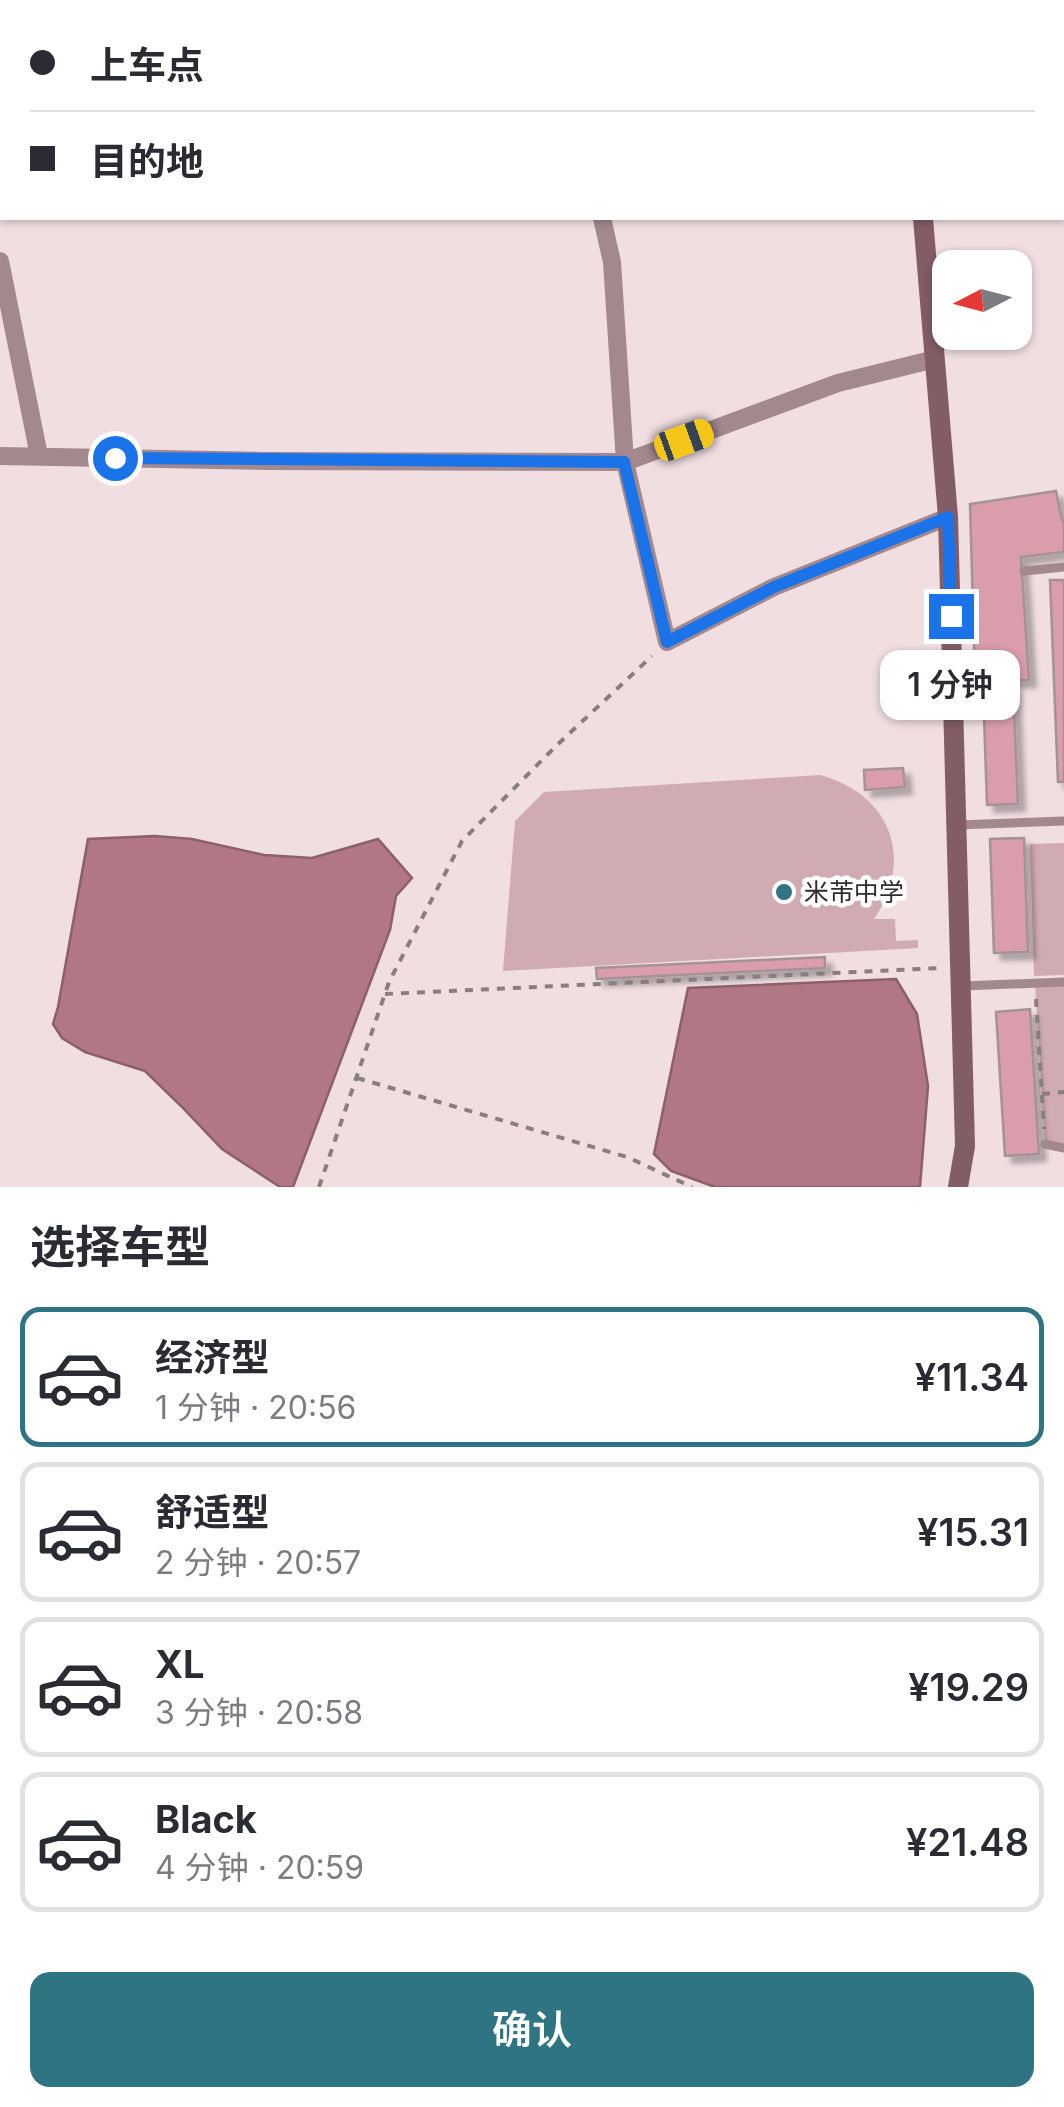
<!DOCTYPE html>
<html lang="zh">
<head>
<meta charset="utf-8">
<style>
  :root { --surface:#fff; --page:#f2f2f3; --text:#2b2b33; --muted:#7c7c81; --line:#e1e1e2; --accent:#2f7482 }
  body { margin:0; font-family:Inter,"Noto Sans SC",sans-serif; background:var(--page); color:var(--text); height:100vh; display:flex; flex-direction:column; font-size:38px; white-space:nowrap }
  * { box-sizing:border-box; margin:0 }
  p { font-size:32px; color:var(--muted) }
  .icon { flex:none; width:55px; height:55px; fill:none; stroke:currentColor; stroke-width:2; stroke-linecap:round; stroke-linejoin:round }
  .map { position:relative; height:1187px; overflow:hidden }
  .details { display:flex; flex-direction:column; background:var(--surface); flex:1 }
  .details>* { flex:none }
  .banner { position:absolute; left:0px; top:0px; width:1065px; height:220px; box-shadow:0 2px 8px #0004; display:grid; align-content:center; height:220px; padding:0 30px; background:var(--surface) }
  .needle { width:65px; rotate:264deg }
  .buttons { position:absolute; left:932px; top:250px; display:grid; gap:20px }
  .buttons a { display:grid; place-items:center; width:100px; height:100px; border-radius:20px; background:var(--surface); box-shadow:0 2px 8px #0004; font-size:50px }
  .end { position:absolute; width:45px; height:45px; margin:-22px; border:12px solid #1a73e8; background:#fff; box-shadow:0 0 0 5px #fff }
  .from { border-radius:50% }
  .bubble { position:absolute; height:70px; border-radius:20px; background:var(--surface); box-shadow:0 2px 8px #0004; font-size:32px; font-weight:600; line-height:70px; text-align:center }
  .car { position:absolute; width:30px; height:60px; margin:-30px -15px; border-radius:12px; box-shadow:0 0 8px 2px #0007; background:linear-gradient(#f5c518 24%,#345 0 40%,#f5c518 0 76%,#345 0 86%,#f5c518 0) }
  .banner b { display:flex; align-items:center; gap:35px; height:95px; font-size:38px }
  .banner b+b { border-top:2px solid var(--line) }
  .banner i { width:25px; height:25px; background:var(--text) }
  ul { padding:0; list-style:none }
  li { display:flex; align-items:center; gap:30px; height:140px; margin:0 20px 15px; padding:0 10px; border:5px solid var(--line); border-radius:20px }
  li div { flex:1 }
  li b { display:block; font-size:38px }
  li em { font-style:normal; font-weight:600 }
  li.active { border-color:var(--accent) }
  li>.icon { width:90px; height:90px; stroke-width:1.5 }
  h2 { padding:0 30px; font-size:45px; line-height:120px }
  .action { display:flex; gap:20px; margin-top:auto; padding:20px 30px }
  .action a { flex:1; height:115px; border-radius:20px; background:var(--accent); color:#fff; font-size:40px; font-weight:600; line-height:115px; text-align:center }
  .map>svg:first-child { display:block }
  .green { fill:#d1abb3 }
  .water { fill:#b27785; stroke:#8c606b; stroke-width:2.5 }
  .building { fill:#da9dab; stroke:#a39296; stroke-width:2.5; filter:url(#shadow) }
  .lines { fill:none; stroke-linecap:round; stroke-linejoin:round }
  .path { stroke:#887d7f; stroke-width:4; stroke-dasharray:8 8; stroke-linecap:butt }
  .lane { stroke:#a3888e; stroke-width:9 }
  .street { stroke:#a3888e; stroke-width:18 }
  .secondary { stroke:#835d66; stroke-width:20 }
  .route { stroke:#1a73e8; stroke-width:12 }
  .poi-dot { fill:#2f7482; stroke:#fff; stroke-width:4 }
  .labels { text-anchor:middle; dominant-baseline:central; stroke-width:9; stroke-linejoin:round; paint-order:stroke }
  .poi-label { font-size:25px; fill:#322c2d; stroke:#fff; text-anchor:start }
</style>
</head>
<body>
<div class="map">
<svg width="1064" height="1187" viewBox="0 0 1064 1187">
  <defs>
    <filter id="shadow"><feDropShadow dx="7" dy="7" stdDeviation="2.5" flood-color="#0004"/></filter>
  </defs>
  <rect width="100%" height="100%" fill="#f0dee1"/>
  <path class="green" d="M820,775C891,794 915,859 874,919H895L896,941L918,940V948L503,971L515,821L544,792Z
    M1064,843V975L1034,976L1030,844Z
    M1064,982V1148L1045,1144L1035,983Z"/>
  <path class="water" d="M155,836L192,839L264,855L312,858L378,839L412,878L396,896L390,930L293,1187H280L222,1149L181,1106L145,1071L85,1052L62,1038L53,1024L58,1007L88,839Z
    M896,979L917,1014L928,1086L920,1187H715L671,1171L654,1154L688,988Z"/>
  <path class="building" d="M1056,491L1062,520H1064V552L1021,557L1029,680L975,682L970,504Z
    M1050,580H1064V782H1058Z
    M1013,685L1018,804L987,805L983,686Z
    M903,768L905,787L865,790L864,770Z
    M1024,838L1028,952L994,953L990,839Z
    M825,957V968L597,979L596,968Z
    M1030,1009L1039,1154L1005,1156L996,1012Z"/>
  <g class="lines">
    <path class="path" d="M385,994L940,968
      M1036,999L1044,1129
      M357,1078L627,1157L692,1187
      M1042,1094L1064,1092
      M319,1187L389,982L462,841L557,745L652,656"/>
    <path class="lane" d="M1024,571L1064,567
      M957,825L1064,821
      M963,986L1064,982
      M1045,1144L1064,1148"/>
    <path class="street" d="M552,0V2
      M0,154H2
      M602,218L612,262L625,462L838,383L935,359
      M0,261L39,456
      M0,456L267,461L625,462L667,642L774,587L948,517"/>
    <path class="secondary" d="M905,0V2
      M923,218L948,517L965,1146L958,1187"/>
  </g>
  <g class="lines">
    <path class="route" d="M115,458L624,462L667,642L774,587L948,517L951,616"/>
  </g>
  <circle class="poi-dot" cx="784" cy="892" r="10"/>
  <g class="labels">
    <g class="poi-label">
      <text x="804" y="892">米芾中学</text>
    </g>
  </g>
</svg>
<div class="buttons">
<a><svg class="needle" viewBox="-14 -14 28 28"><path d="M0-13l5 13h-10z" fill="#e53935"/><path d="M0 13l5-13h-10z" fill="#7c7c81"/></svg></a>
</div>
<i class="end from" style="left:115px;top:458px"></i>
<i class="end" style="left:951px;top:616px"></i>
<div class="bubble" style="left:880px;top:650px;width:140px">1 分钟</div>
<i class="car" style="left:684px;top:440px;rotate:70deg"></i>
<div class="banner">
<b><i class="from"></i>上车点</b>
<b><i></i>目的地</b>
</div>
</div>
<section class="details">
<h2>选择车型</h2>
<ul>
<li class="active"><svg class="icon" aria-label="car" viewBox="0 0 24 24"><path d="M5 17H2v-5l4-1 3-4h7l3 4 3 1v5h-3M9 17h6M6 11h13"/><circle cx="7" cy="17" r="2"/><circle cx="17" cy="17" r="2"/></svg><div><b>经济型</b><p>1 分钟 · 20:56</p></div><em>¥11.34</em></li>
<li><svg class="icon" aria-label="car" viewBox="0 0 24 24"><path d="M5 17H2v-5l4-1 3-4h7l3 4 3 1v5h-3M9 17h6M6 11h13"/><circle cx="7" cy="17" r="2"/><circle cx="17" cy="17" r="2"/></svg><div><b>舒适型</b><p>2 分钟 · 20:57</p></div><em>¥15.31</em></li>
<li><svg class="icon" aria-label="car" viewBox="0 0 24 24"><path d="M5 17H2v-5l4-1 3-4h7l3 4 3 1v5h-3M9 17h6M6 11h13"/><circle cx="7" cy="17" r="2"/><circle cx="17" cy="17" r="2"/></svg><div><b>XL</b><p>3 分钟 · 20:58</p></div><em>¥19.29</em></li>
<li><svg class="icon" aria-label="car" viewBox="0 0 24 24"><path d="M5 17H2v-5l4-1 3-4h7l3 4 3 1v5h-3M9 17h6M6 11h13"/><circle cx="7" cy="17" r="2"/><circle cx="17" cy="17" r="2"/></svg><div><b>Black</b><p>4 分钟 · 20:59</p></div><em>¥21.48</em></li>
</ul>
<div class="action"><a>确认</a></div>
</section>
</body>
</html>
